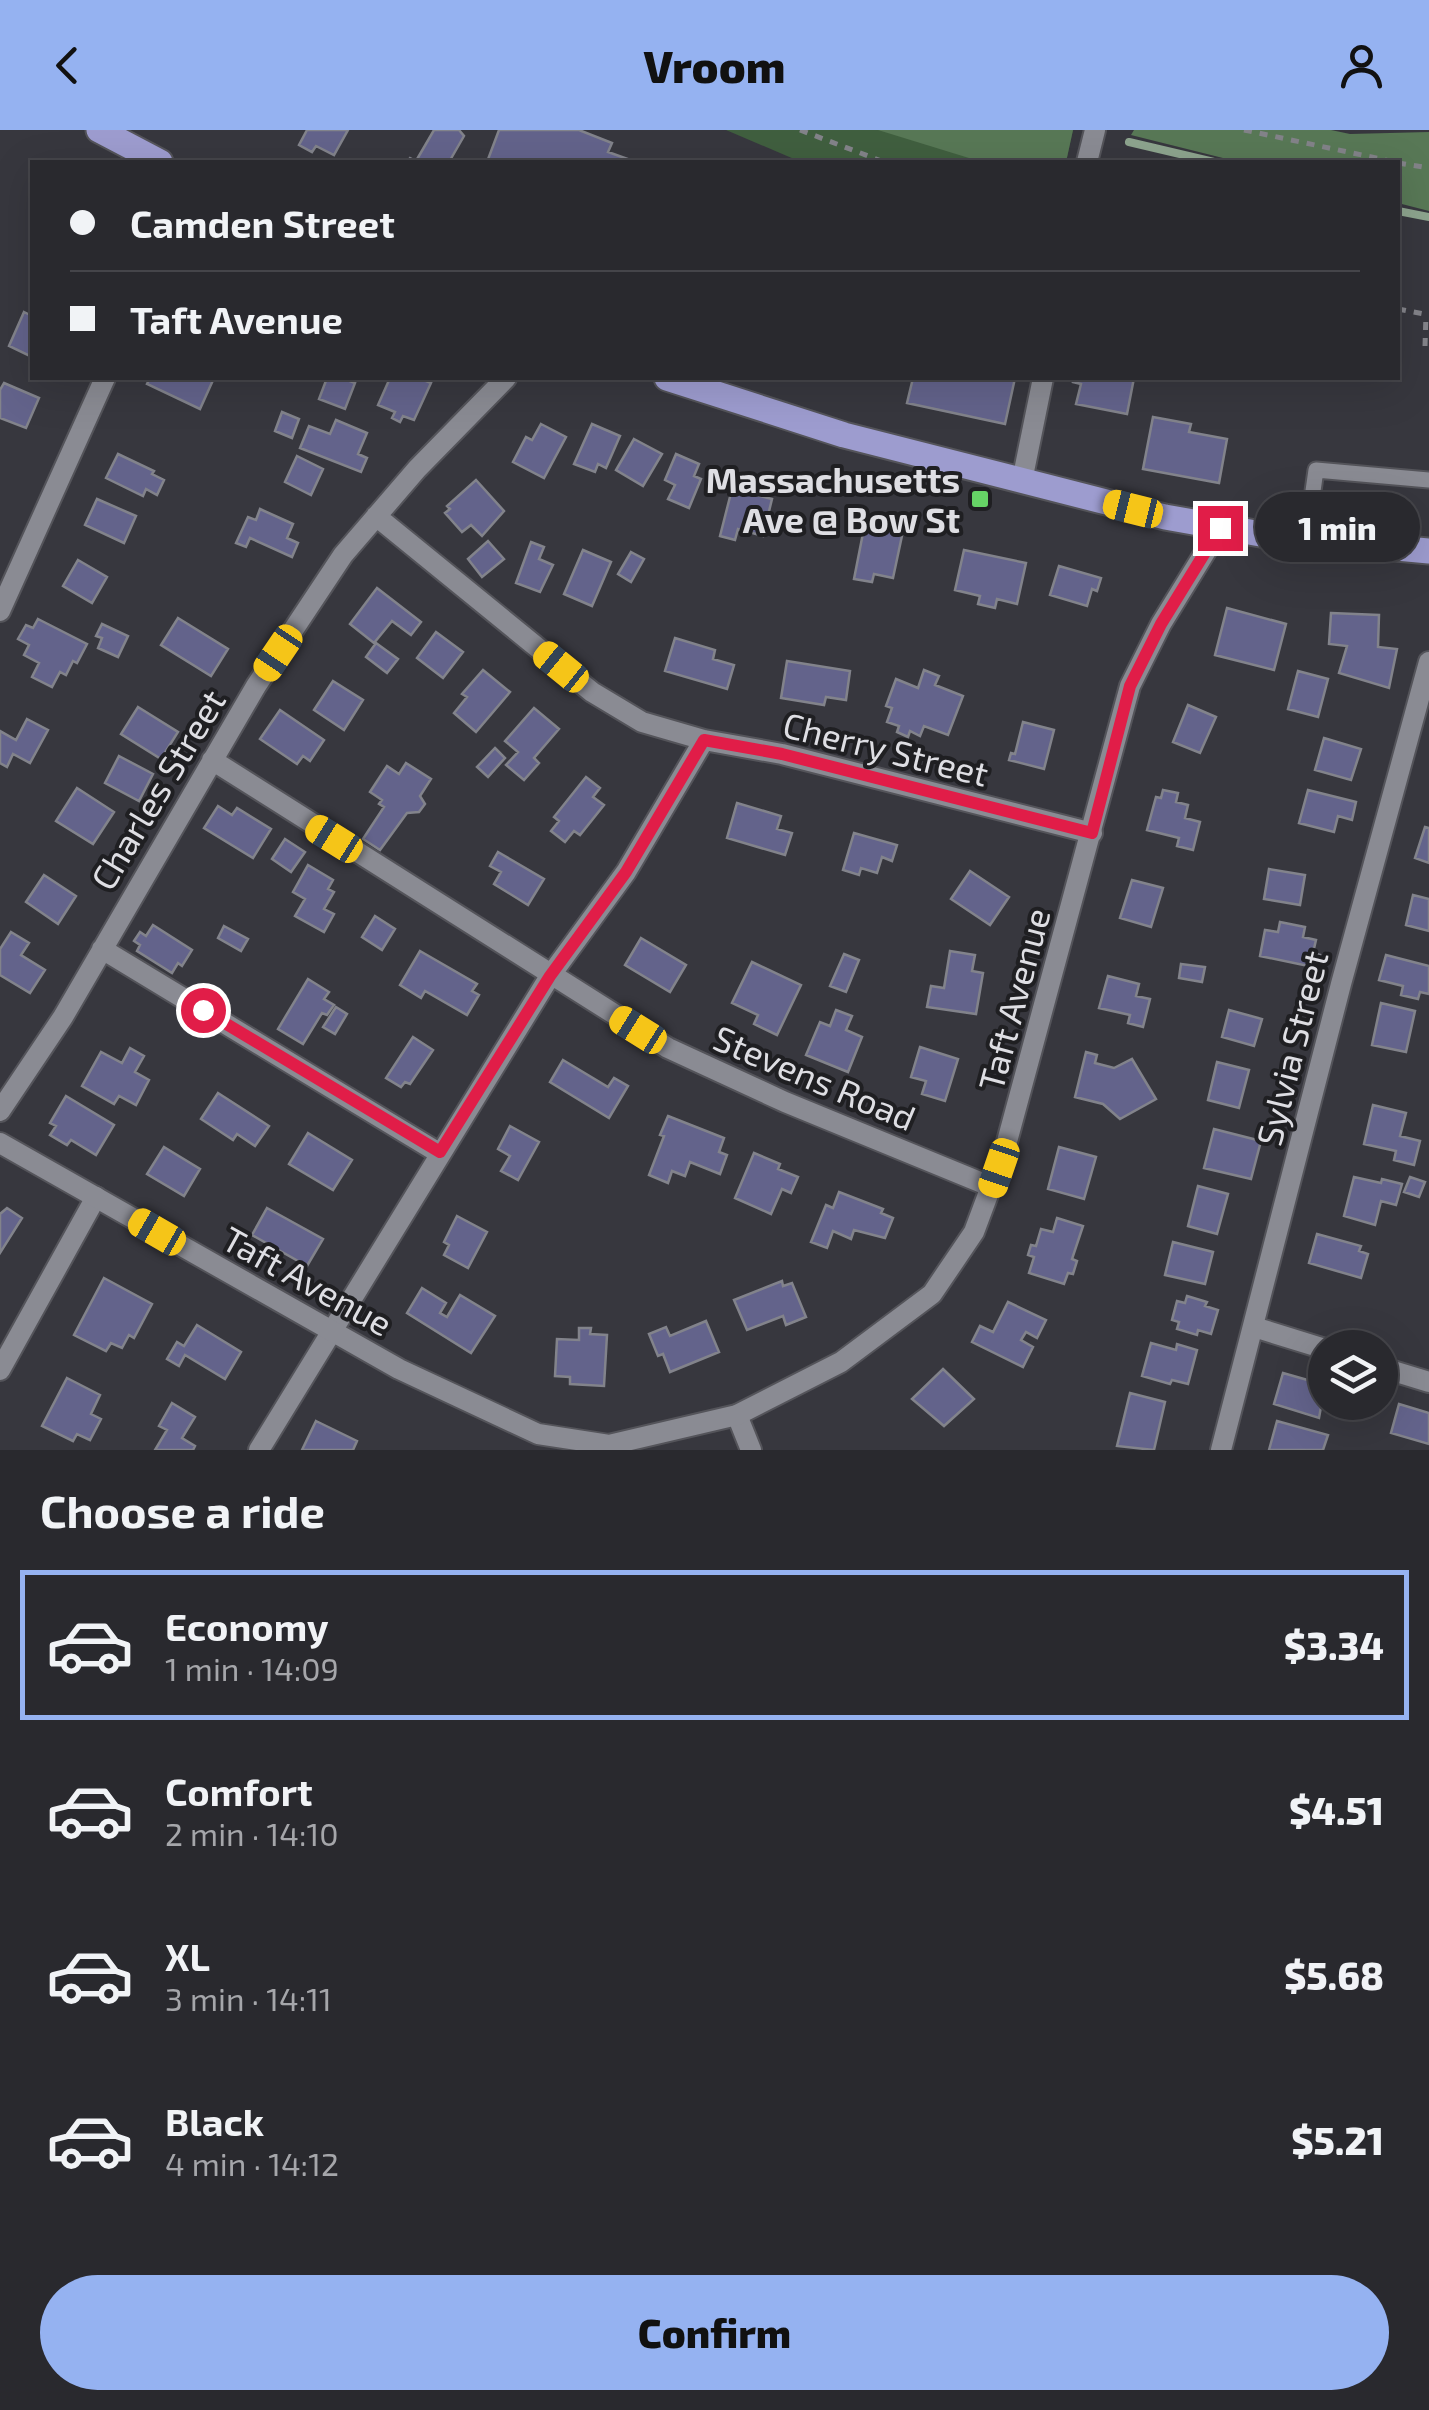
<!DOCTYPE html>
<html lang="en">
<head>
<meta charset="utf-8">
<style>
  :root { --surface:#29292e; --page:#313136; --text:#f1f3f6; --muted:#a5a6aa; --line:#45454a; --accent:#95b2f1 }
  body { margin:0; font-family:"Exo 2",sans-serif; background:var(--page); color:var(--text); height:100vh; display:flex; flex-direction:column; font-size:38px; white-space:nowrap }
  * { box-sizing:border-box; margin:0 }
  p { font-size:32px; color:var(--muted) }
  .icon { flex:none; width:55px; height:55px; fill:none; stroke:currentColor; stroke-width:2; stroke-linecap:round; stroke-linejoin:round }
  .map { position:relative; height:1320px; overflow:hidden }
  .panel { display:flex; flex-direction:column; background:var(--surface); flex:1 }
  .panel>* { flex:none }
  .guide { position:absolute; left:30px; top:30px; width:1370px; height:220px; border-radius:0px; box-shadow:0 10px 40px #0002,0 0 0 2px var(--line); display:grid; align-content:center; height:220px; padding:0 40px; background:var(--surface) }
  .tools { position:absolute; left:1308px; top:1200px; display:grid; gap:20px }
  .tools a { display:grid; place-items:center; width:90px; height:90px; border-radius:50%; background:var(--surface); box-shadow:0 10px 40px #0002,0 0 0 2px var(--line); font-size:50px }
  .end { position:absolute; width:45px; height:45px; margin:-22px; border:12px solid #e11d48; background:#fff; box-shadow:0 0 0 5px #fff }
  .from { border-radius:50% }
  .bubble { position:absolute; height:70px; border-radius:35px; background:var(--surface); box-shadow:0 10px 40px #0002,0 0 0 2px var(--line); font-size:32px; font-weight:800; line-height:70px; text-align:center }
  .car { position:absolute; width:30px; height:60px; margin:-30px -15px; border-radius:12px; box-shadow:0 0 8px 2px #0007; background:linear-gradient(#f5c518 24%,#345 0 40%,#f5c518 0 76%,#345 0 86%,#f5c518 0) }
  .guide b { display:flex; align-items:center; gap:35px; height:95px; font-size:38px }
  .guide b+b { border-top:2px solid var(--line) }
  .guide i { width:25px; height:25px; background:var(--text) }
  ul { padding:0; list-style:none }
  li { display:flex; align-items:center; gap:30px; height:150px; margin:0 20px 15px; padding:0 20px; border:5px solid transparent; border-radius:0px }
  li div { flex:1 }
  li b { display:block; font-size:38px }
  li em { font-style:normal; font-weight:800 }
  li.on { border-color:var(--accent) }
  li>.icon { width:90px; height:90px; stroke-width:1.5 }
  h2 { padding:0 40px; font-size:45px; line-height:120px }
  .cta { display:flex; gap:20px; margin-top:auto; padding:20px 40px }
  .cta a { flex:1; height:115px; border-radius:60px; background:var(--accent); color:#111; font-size:40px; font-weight:800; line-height:115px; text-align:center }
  header { display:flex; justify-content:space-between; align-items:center; height:130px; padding:0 40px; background:var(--accent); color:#111; font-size:45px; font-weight:800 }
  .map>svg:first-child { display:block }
  .green { fill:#405f3f }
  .forest { fill:#587856 }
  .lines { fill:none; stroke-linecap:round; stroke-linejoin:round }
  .stream { stroke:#8da48e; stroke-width:8 }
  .building { fill:#63638b; stroke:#82838b; stroke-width:2.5 }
  .service-casing { stroke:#54545a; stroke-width:19 }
  .minor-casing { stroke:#54545a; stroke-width:24 }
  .tertiary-casing { stroke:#54545a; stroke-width:24 }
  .primary-casing { stroke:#54545a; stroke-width:29 }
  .path { stroke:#838389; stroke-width:5; stroke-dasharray:8 8; stroke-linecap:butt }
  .service { stroke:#8a8b93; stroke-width:15 }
  .minor { stroke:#8a8b93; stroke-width:20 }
  .tertiary { stroke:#8a8b93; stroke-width:20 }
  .primary { stroke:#9d9ccf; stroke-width:25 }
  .route { stroke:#e11d48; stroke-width:12 }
  .poi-dot { fill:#66d466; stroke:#1f1f22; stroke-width:4 }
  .labels { text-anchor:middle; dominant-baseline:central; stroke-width:8; stroke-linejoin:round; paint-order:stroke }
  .poi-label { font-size:35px; font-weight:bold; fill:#dedee3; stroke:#1f1f22; text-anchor:end }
  .street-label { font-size:35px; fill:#dedee3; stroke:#1f1f22 }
</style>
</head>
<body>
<header><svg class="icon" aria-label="back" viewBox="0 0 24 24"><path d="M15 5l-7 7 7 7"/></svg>Vroom<svg class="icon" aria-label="person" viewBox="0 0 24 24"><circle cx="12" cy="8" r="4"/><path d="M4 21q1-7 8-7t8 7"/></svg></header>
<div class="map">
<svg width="1429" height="1320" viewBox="0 0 1429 1320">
  <rect width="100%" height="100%" fill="#37373e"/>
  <path class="green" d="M726,0H1073L1066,32H801Z"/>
  <path class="forest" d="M878,0H1073L1066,32H982Z
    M1134,0H1331L1350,4L1429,2V81L1398,73V32H1239L1131,5Z"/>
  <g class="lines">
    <path class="stream" d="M1129,12L1214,32
      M1398,81L1429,87"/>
  </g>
  <path class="building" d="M307,0H348L334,25L316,16L312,22L299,15Z
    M434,0H459L464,6L449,32H407L410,28L416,31Z
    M499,0H579L612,13L608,22L636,32H487Z
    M24,182L32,186V227L9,216Z
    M150,248H214L200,279L147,254Z
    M327,248H342L355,253L345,279L319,269Z
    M390,248H419L431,253L414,290L403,286L400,292L392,288L395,282L378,275Z
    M913,248H1015L1005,294L907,273Z
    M1074,248H1134L1127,284L1076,274L1081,254L1073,252Z
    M4,253L39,268L26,298L0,288V260Z
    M282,282L299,289L292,308L275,301Z
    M1153,287L1191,294L1189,302L1227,309L1219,353L1143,339Z
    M336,290L367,303L358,324L367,328L361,342L300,318L309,296L330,304Z
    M541,294L566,307L544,348L513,332L526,307L532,310Z
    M592,294L620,306L606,338L598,334L595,342L574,334Z
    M634,309L662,324L643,356L616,340Z
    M118,324L154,341L152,344L164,350L157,365L146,359L143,366L106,348Z
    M676,324L699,334L694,346L701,349L689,378L668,369L675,355L665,350Z
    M297,326L323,339L311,365L285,352Z
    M476,350L504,381L482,406L471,395L462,402L445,383L450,379L447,376Z
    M732,359L772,369L763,406L738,399L735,410L720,406Z
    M97,369L136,386L124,413L85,395Z
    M260,379L293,394L287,408L298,413L292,427L250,408L246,417L236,413L248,387L256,390Z
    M865,393L903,401L893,448L874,444L872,452L854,449Z
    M488,411L504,429L482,447L468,429Z
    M531,412L544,417L539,429L553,435L540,462L516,453Z
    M583,420L611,432L592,476L564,464Z
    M964,420L1026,433L1017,474L997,469L995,478L978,474L980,466L955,460Z
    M631,422L644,429L631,452L618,444Z
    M78,430L107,447L92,473L63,456Z
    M1059,436L1101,448L1097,461L1092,459L1087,476L1050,465Z
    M377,458L421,492L411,505L392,491L374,513L350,494Z
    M1227,478L1286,494L1274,540L1215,525Z
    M1331,483L1379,485L1378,517L1397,519L1389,558L1339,543L1347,516L1329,514Z
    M178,488L228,519L211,546L161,515Z
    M38,489L87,514L77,533L73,531L66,545L60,542L52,557L32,547L39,533L24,525L29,515L18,509L26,495L33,498Z
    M102,494L128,506L118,527L98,518L102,508L96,506Z
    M436,502L463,522L443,548L417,528Z
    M675,508L715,520L713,529L734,535L727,559L665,541Z
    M376,513L398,529L387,543L366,527Z
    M787,531L850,541L846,570L826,567L824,575L781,568Z
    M483,540L510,562L476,602L454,583L467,567L462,564Z
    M924,540L939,546L935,555L963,566L948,605L924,596L920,606L910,601L908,607L897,602L899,596L887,592L892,578L886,576L896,549L918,558Z
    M1298,541L1328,549L1318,587L1288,579Z
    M333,551L363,570L344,600L314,580Z
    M1188,575L1216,587L1200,623L1173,612Z
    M138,577L178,602L161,629L121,604Z
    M534,578L559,599L534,628L539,633L524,650L506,635L518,622L505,611Z
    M280,580L324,610L310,631L303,626L297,634L260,609Z
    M27,589L48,600L30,633L13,624L7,637L0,633V601L16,610Z
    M1023,592L1054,600L1044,639L1009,630L1011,623L1015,624Z
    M1324,608L1361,619L1351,650L1315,640Z
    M495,618L505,628L488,647L477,637Z
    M119,626L153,644L139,671L105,653Z
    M406,633L431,649L420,666L425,674L419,682L407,683L380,720L363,709L384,677L379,674L382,670L370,662L387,636L399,644Z
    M586,647L600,658L593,667L604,675L580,705L574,701L565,712L551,701L559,691L554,687Z
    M77,658L114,682L93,714L56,691Z
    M1163,660L1178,663L1176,672L1188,675L1185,688L1200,692L1193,720L1177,716L1179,708L1147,700L1156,667L1161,668Z
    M1308,660L1356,672L1352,690L1338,686L1334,702L1299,693Z
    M737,673L781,686L777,699L792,703L785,725L727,708Z
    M218,676L232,685L237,678L271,699L253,728L204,698Z
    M1425,697L1429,698V733L1415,728Z
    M854,703L897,715L892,731L882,727L877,743L861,738L859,745L843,740Z
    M285,709L305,722L291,742L272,729Z
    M498,722L544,749L528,775L494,754L501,742L490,736Z
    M308,735L333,750L328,759L334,762L324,779L334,784L324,802L295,786L305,769L293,762Z
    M1269,739L1305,745L1300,775L1264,769Z
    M970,741L1009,767L990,795L951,769Z
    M44,745L76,766L58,794L26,772Z
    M1132,750L1163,758L1151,797L1120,788Z
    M1413,765L1429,769V801L1406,795Z
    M375,786L395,799L382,820L362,807Z
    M1280,792L1305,797L1303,807L1316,810L1313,823L1320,825L1318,838L1260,826L1265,800L1278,802Z
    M153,795L192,820L182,836L178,833L172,843L137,821L140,815L134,811L140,802L146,806Z
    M224,796L248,809L241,821L218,808Z
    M11,802L29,813L21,825L45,840L30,863L0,845V819Z
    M641,808L686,835L670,862L625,835Z
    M420,821L477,854L472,861L479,865L467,885L425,861L421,868L400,855Z
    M950,821L975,825L972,841L983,843L976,884L927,877L931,856L944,858Z
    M844,824L859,830L846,862L830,856Z
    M1386,825L1429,836V864L1420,862L1418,869L1401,865L1403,856L1379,850Z
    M752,832L801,855L777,905L754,894L758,885L732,873Z
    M1181,834L1205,837L1202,852L1179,848Z
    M1108,846L1139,854L1136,866L1150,869L1143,897L1128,893L1130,885L1099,878Z
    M308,849L329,862L324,869L334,875L327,885L322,883L303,914L278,899Z
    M1381,873L1415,881L1406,922L1372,915Z
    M336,877L347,884L335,904L323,897Z
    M836,880L852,886L846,900L862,907L848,942L806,925L820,892L830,896Z
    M1229,880L1262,889L1254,916L1222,907Z
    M413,907L433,920L410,954L405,952L401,957L386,948Z
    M920,917L958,929L945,971L922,964L926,951L911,947Z
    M130,918L144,926L135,942L149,950L136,975L119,966L114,974L82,956L101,922L122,933Z
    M1086,922L1097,925L1095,933L1114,938L1132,929L1156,969L1120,989L1103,974L1075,967Z
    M563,930L608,957L614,948L628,956L609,988L550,952Z
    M1217,932L1249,940L1239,978L1208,970Z
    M218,963L269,996L255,1016L237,1004L233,1010L201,989Z
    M66,966L114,995L96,1025L71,1010L67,1015L50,1005L56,996L50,993Z
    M1373,975L1406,983L1400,1006L1420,1011L1414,1035L1394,1030L1396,1021L1364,1014Z
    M668,986L724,1008L719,1022L727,1025L720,1044L690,1032L685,1046L672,1041L668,1053L649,1045L664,1006L660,1005Z
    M510,996L539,1012L518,1050L501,1041L510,1026L498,1019Z
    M1214,999L1261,1011L1251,1049L1204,1038Z
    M308,1003L352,1030L333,1060L289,1034Z
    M164,1017L200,1039L184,1066L147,1044Z
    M1059,1017L1096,1027L1084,1069L1048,1059Z
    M754,1023L780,1034L778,1039L798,1047L791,1063L782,1059L771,1084L735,1068Z
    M1354,1047L1381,1053L1382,1049L1402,1054L1396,1075L1381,1071L1375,1095L1344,1086Z
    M1410,1047L1425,1052L1419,1067L1404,1062Z
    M1198,1056L1228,1064L1217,1104L1188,1096Z
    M839,1062L883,1079L881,1083L893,1088L885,1108L854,1100L851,1109L833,1101L827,1118L811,1112L826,1075L833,1078Z
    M7,1078L22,1088L0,1123V1084Z
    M267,1078L323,1109L307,1136L252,1105Z
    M457,1086L487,1102L468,1138L444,1125L449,1115L444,1112Z
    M1057,1088L1083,1096L1072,1129L1077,1131L1073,1144L1068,1143L1064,1154L1029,1143L1034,1127L1028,1125L1031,1115L1036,1116L1041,1099L1053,1102Z
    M1317,1104L1361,1116L1359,1121L1368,1124L1361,1148L1309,1133Z
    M1173,1112L1213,1122L1205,1154L1165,1145Z
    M104,1148L152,1174L134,1208L129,1205L122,1218L111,1213L106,1221L74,1205Z
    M782,1151L783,1156L792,1153L806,1187L786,1195L783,1186L747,1200L734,1170Z
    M422,1158L446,1173L440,1183L447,1187L460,1165L495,1186L471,1223L407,1183Z
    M1187,1166L1207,1172L1205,1176L1218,1180L1211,1204L1198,1200L1197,1205L1177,1199L1179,1192L1172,1190L1177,1171L1185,1173Z
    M1008,1172L1046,1190L1037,1208L1026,1202L1021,1210L1033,1217L1023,1237L972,1212L980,1196L993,1202Z
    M706,1191L719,1222L670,1242L663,1224L658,1226L649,1204L666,1197L670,1206Z
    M197,1195L241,1222L225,1249L185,1225L179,1236L167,1229L177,1212L184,1216Z
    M579,1198H591L590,1204L607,1205L604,1256L570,1254V1247L555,1246L557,1209L579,1210Z
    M1151,1213L1176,1220L1177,1214L1197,1220L1188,1254L1172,1250L1170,1254L1142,1246Z
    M943,1239L974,1269L944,1296L912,1269Z
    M1283,1243L1325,1255L1319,1288L1274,1274Z
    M67,1248L100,1265L91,1284L101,1289L90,1310L77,1304L73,1311L42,1296Z
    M1130,1263L1165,1272L1154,1320L1117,1316Z
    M172,1273L195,1287L182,1308L195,1316L193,1320H155L167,1300L159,1296Z
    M1399,1274L1429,1283V1314L1391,1303Z
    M316,1291L357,1311L353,1320H302Z
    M1277,1291L1328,1305L1323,1320H1269Z"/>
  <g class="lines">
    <g class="service-casing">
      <path id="service" d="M1306,410L1316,340L1429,350"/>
    </g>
    <g class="minor-casing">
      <path id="minor" d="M376,386L592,562L642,592L704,610L782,624L1092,703
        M0,481L105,248
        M212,630L668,918L785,972L992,1057
        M102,819L439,1023
        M0,981L63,887L256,556L343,425L417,339L506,248
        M1254,1197L1325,1219
        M1380,1237L1429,1252
        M0,1240L96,1067
        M737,1285L751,1320
        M259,1320L550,846L626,742L704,610
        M1221,1320L1341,854L1429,532"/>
    </g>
    <g class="tertiary-casing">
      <path id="tertiary" d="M1087,32L1095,0
        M1022,351L1043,248
        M0,1013L399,1239L538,1304L609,1315L737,1285L841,1232L932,1164L974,1102L1005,1019L1130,556L1161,494L1220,398"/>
    </g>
    <g class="primary-casing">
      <path id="primary" d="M99,0L160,32
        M667,248L844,305L1165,387L1278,407L1429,421"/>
    </g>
    <path class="path" d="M800,0L884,32
      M1244,0L1395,32
      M1398,33L1429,38
      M1398,179L1429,185
      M1425,216L1426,184"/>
    <use href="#service" class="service"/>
    <use href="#minor" class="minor"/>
    <use href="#tertiary" class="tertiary"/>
    <use href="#primary" class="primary"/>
  </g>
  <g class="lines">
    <path class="route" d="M203,880L440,1022L550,846L626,742L704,610L782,624L1092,703L1130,556L1161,494L1220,398"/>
  </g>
  <rect class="poi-dot" x="970" y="359" width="20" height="20" rx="5"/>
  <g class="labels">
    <g class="poi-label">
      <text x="960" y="349">Massachusetts<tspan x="960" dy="40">Ave @ Bow St</tspan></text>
    </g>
    <g class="street-label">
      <text transform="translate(886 618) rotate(14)">Cherry Street</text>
      <text transform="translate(157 659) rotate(-59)">Charles Street</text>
      <text transform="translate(1013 869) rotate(-75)">Taft Avenue</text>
      <text transform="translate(1291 918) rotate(-76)">Sylvia Street</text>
      <text transform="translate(815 947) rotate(23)">Stevens Road</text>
      <text transform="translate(308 1150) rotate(29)">Taft Avenue</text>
    </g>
  </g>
</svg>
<div class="tools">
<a><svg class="icon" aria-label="layers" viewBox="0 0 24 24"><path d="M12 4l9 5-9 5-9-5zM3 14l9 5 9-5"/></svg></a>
</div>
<i class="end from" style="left:203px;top:880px"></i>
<i class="end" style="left:1220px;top:398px"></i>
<div class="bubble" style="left:1255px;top:362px;width:165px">1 min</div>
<i class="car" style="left:1133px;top:379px;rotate:284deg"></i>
<i class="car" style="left:278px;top:523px;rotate:214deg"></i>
<i class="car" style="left:561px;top:537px;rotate:309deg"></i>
<i class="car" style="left:334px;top:709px;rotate:302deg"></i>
<i class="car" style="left:638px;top:900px;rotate:302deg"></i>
<i class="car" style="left:999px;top:1038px;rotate:199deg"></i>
<i class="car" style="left:157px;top:1102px;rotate:300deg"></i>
<div class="guide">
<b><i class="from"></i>Camden Street</b>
<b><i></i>Taft Avenue</b>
</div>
</div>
<section class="panel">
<h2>Choose a ride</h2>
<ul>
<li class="on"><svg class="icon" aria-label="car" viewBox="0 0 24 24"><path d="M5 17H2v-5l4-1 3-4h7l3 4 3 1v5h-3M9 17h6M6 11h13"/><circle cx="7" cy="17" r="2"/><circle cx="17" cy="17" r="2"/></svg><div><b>Economy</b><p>1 min · 14:09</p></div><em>$3.34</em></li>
<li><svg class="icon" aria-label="car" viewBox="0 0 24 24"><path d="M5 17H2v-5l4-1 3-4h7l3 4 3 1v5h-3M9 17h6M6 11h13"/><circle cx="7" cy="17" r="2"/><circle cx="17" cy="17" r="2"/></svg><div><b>Comfort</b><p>2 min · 14:10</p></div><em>$4.51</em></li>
<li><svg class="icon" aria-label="car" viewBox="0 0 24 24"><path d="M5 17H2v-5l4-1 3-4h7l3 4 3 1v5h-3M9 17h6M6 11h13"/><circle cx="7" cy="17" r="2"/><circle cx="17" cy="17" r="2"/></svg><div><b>XL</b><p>3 min · 14:11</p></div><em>$5.68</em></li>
<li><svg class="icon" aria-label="car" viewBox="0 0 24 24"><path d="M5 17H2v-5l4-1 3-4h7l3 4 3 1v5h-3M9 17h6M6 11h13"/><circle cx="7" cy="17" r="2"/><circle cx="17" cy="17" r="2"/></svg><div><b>Black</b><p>4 min · 14:12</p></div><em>$5.21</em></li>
</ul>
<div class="cta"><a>Confirm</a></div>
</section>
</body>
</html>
